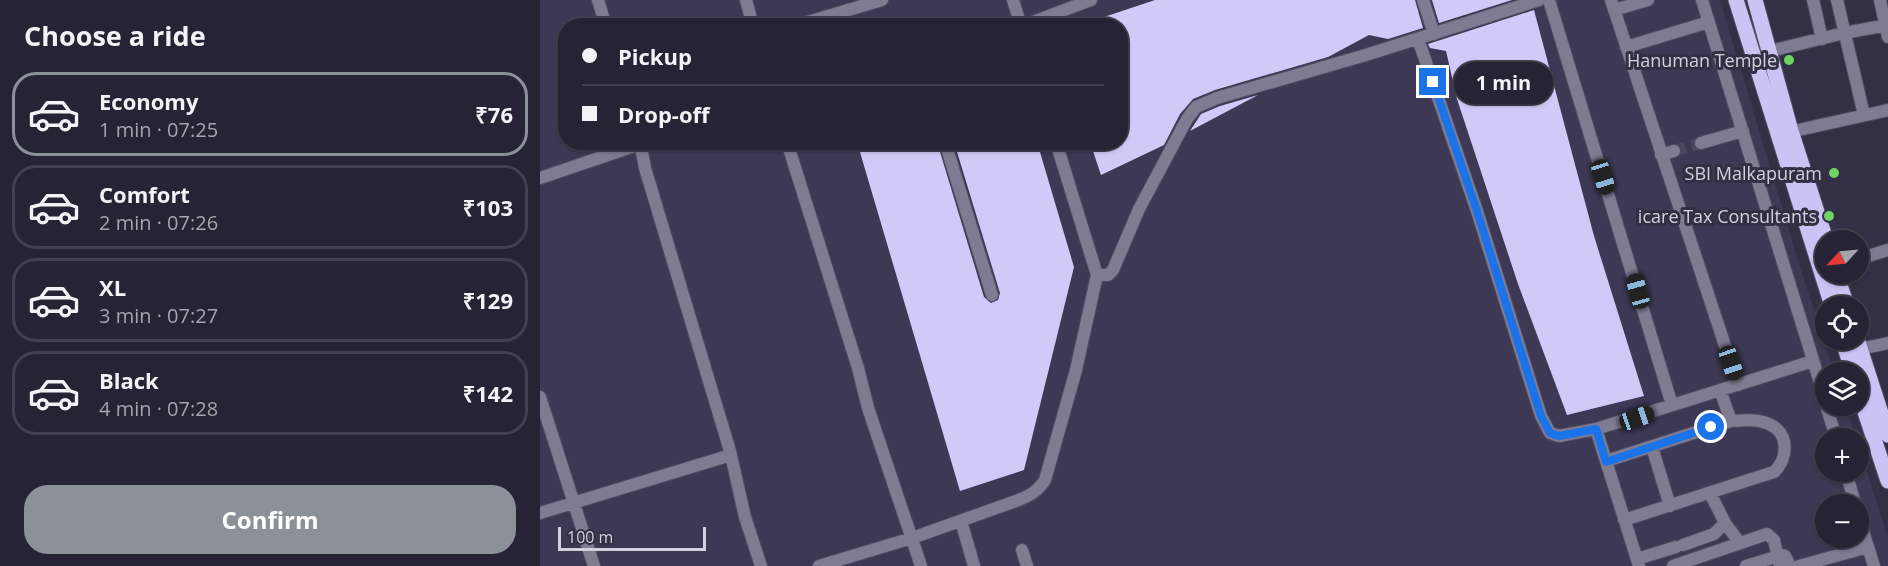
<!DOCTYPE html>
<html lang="en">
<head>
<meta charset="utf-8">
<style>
  :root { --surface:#262334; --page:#2e2b3c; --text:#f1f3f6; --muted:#a4a4ac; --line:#42404f; --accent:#8c9099 }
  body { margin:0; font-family:"Open Sans",sans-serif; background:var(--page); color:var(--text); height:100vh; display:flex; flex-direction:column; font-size:22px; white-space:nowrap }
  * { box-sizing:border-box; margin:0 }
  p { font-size:20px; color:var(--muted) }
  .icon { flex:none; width:33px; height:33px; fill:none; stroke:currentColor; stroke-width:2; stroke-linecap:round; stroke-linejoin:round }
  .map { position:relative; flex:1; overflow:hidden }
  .panel { display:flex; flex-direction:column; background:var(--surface); width:540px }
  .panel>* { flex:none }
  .top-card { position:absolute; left:18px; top:18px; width:570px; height:132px; border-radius:24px; box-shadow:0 2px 4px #0004,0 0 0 2px var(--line); display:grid; align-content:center; height:132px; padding:0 24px; background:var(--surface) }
  .needle { width:39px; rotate:244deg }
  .controls { position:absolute; left:1275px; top:230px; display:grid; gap:12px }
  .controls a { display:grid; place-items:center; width:54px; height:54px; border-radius:50%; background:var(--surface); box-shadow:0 2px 4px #0004,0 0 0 2px var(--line); font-size:30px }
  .scale { position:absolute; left:18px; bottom:15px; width:148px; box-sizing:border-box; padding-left:6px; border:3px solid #d3d1e0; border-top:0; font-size:16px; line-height:21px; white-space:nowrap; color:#d3d1e0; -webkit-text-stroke:4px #332f45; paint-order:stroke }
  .end { position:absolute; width:27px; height:27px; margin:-14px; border:8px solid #1a73e8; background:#fff; box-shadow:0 0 0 3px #fff }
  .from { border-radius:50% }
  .bubble { position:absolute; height:42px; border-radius:21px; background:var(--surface); box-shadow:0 2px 4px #0004,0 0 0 2px var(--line); font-size:20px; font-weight:700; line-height:42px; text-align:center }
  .car { position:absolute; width:18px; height:36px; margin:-18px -9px; border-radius:8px; box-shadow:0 0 4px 2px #0007; background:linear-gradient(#222 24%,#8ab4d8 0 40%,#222 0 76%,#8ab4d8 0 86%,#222 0) }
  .top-card b { display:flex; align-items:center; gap:21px; height:57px; font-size:22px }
  .top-card b+b { border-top:2px solid var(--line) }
  .top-card i { width:15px; height:15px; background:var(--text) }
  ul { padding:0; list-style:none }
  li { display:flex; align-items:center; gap:18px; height:84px; margin:0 12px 9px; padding:0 12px; border:3px solid var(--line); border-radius:24px }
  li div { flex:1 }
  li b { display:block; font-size:22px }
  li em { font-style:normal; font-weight:700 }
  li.active { border-color:var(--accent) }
  li>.icon { width:54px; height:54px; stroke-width:1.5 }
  h2 { padding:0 24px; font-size:27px; line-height:72px }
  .action { display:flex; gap:12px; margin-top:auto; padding:12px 24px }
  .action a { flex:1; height:69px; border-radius:24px; background:var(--accent); color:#fff; font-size:24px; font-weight:700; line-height:69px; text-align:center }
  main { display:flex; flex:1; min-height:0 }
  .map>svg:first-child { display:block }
  .built { fill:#3d3854; fill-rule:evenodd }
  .building { fill:#d1caf9 }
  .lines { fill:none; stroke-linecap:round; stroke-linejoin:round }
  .minor-tunnel { stroke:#4b475c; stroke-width:12; stroke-dasharray:12 6; stroke-linecap:butt }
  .minor-casing { stroke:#504c61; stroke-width:14 }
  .major-casing { stroke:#504c61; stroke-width:17 }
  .minor { stroke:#7e7b93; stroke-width:12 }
  .major { stroke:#cac3f4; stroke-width:15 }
  .route { stroke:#1a73e8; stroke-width:8 }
  .poi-dot { fill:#6ed361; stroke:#332f45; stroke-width:2 }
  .labels { text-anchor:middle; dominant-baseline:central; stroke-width:6; stroke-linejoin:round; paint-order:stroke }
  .poi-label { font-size:18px; fill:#d3d1e0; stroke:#332f45; text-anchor:end }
</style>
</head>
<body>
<main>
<section class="panel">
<h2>Choose a ride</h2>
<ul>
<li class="active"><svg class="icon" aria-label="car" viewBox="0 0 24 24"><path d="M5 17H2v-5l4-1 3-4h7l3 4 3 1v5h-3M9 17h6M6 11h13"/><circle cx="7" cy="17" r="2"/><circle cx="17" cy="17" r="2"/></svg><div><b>Economy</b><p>1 min · 07:25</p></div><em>₹76</em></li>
<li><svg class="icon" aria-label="car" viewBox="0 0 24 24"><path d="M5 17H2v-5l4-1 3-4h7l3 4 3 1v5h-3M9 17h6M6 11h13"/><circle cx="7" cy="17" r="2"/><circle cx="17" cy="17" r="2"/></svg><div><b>Comfort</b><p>2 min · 07:26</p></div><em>₹103</em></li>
<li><svg class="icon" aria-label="car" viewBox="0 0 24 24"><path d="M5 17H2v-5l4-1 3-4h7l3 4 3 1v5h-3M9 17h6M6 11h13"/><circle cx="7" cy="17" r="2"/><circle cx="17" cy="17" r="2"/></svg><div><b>XL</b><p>3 min · 07:27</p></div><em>₹129</em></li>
<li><svg class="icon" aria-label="car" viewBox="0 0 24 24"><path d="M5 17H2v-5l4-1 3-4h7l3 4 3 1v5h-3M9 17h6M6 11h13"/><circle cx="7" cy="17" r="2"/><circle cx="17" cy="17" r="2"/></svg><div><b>Black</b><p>4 min · 07:28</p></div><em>₹142</em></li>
</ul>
<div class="action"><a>Confirm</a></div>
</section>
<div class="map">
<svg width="1348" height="566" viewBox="0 0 1348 566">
  <rect width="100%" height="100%" fill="#332f45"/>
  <path class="built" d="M0,0H1180L1256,254L1294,372H1286V405H1305L1316,438H1286V471H1318L1319,447L1348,538V566H0ZM26,26H580V142H26ZM1286,504H1318V537H1286Z"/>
  <path class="building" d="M615,0H875L883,28L848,39L829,35L788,57L675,90L653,99L640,114L624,145L561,175L550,142H580V26H543V24Z
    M892,0H972L899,23Z
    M994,10L1054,236L1104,396L1027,415L978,284L917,99L906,51L890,48L888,44Z
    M718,95L650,131L661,114L680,106Z
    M317,142H397L444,297L451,303L458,300L460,293L414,142H497L534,267L484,470L420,491Z"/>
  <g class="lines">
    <path class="minor-tunnel" d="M1134,151L1161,143"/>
    <g class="minor-casing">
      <path id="minor" d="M58,0L66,26
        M206,0L213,26
        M473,0L481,26
        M883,0L894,34
        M1009,0L1132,405
        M1071,0L1198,385
        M1162,0L1286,402
        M1273,0L1282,39
        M1297,0L1324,115
        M1340,0L1348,37
        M1074,10L1108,0
        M254,26L342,0
        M482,26L551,0
        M878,39L937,211L1001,416L1010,433L1019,436L1056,429L1273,361
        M1086,47L1169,22
        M1230,51L1304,33L1348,25
        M1245,133L1348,110
        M100,142L105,168L190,451L205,517L221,566
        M247,142L318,368L328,408L381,566
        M405,142L452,295
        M1161,143L1203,131
        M1121,155L1134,151
        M0,178L106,142
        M1318,259L1348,250
        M557,275H568L573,270L599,209L647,119L656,107L677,98L829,54L999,0
        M1320,349L1348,343
        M1180,390L1191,421
        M0,397L54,566
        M1286,405L1296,438
        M1056,429L1099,566
        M1112,447L1130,506
        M1066,461L1191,421C1204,420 1217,419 1229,424C1250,433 1248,459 1234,472L1084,520
        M1306,471L1315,504
        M1170,493L1185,523L1200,543
        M0,513L191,455
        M1318,515L1334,566
        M421,521L434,566
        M1143,545L1174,534L1185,523
        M482,550L487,566
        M1097,559L1136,547
        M279,566L372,538L476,501C489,496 497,492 505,480L536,370L557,275L516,142
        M1133,566L1227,534L1234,540L1240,566
        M1206,566L1242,555L1245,556L1250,566
        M1259,566L1328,547"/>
    </g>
    <g class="major-casing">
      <path id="major" d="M1196,0L1292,306
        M1215,0L1251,131L1286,240
        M1296,273L1307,306
        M1302,339L1313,372
        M1317,339L1348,435
        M1318,391L1348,481"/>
    </g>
    <use href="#minor" class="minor"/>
    <use href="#major" class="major"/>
  </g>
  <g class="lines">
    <path class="route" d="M893,82L937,211L1001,416L1010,433L1019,436L1056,429L1066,462L1171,427"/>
  </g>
  <g class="poi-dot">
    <circle cx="1249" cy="60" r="6"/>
    <circle cx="1294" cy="173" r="6"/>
    <circle cx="1289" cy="216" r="6"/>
  </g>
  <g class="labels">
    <g class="poi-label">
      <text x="1237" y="60">Hanuman Temple</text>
      <text x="1282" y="173">SBI Malkapuram</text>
      <text x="1277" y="216">icare Tax Consultants</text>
    </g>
  </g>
</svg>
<div class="controls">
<a><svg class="needle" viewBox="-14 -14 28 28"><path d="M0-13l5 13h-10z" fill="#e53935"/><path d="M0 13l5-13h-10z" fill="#a4a4ac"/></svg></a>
<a><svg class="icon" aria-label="locate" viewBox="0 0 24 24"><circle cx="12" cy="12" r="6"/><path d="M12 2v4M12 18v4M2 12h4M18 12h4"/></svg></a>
<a><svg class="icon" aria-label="layers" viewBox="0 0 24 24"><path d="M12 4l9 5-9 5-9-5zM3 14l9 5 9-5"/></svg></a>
<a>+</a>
<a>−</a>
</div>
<div class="scale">100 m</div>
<i class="end from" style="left:1171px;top:427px"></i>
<i class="end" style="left:893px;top:82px"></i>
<div class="bubble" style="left:914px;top:62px;width:99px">1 min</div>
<i class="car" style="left:1063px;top:177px;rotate:163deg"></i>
<i class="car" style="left:1098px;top:291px;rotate:344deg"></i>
<i class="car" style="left:1191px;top:363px;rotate:161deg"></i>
<i class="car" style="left:1097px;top:418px;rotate:71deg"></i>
<div class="top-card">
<b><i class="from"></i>Pickup</b>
<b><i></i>Drop-off</b>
</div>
</div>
</main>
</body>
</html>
